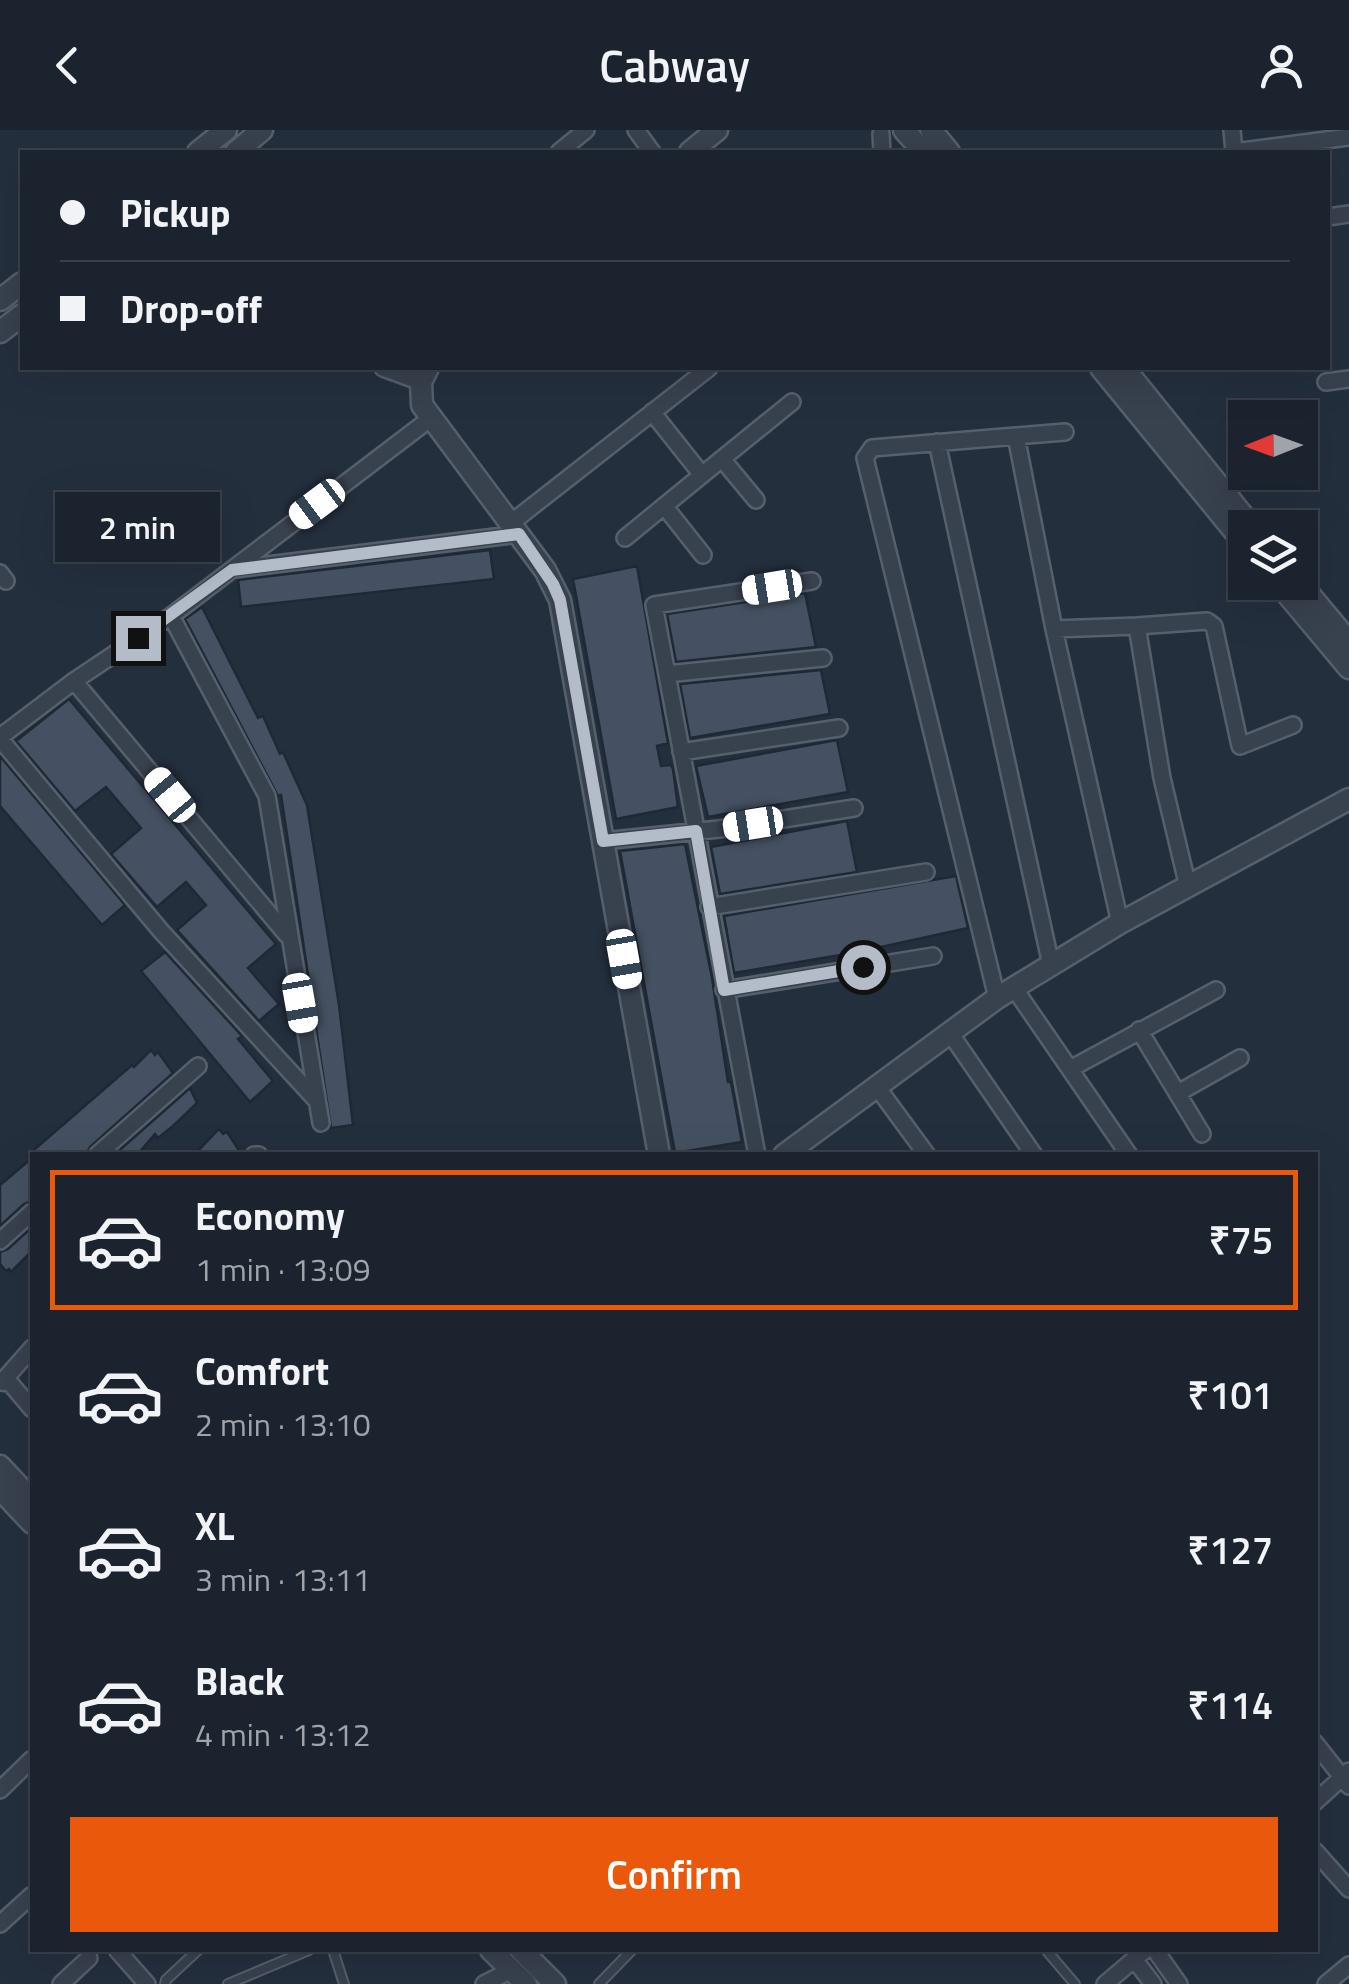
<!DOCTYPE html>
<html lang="en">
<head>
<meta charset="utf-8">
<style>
  :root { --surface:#1b232e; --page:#242b36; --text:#f1f3f6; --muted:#a0a4aa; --line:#39404a; --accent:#ea580c }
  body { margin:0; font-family:"Titillium Web",sans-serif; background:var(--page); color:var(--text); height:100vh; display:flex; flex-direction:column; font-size:38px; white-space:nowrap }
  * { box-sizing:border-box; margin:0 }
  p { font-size:32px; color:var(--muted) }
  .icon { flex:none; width:55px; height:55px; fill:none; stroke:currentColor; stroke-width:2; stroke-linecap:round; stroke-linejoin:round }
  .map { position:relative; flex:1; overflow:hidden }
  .side { position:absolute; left:30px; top:1022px; width:1288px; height:800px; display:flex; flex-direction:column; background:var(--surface); border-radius:0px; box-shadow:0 10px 40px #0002,0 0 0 2px var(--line) }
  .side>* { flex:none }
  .guide { position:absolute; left:20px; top:20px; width:1310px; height:220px; border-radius:0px; box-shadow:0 10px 40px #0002,0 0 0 2px var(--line); display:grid; align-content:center; height:220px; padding:0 40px; background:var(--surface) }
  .needle { width:65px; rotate:269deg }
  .fabs { position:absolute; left:1228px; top:270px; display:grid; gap:20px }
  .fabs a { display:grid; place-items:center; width:90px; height:90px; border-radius:0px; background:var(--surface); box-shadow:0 10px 40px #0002,0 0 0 2px var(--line); font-size:50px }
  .end { position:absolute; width:45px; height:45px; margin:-22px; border:12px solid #b4bcc9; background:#111; box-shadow:0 0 0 5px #111 }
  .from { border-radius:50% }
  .bubble { position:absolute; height:70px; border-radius:0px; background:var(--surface); box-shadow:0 10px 40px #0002,0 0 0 2px var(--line); font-size:32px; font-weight:600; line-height:70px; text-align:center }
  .car { position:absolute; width:30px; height:60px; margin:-30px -15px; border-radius:12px; box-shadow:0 0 8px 2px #0007; background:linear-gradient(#fff 24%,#345 0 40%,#fff 0 76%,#345 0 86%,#fff 0) }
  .guide b { display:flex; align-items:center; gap:35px; height:95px; font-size:38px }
  .guide b+b { border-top:2px solid var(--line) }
  .guide i { width:25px; height:25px; background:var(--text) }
  ul { padding:18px 0 0; list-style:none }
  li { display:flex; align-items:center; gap:30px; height:140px; margin:0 20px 15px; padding:0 20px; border:5px solid transparent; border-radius:0px }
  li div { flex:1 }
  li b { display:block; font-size:38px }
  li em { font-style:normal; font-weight:600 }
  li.on { border-color:var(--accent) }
  li>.icon { width:90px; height:90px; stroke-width:1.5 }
  .primary-button { display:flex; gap:20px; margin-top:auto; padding:20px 40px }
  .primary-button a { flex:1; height:115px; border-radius:0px; background:var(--accent); color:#fff; font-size:40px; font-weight:600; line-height:115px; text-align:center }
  header { display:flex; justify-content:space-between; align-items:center; height:130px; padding:0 40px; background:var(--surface); font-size:45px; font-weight:600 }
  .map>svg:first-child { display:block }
  .building { fill:#455162; stroke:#1f2835; stroke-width:2.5 }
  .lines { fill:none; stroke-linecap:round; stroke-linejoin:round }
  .service-casing { stroke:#565f6c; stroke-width:12 }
  .minor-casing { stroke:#565f6c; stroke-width:20 }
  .tertiary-casing { stroke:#565f6c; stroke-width:25 }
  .service { stroke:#38414e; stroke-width:8 }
  .minor { stroke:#38414e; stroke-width:15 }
  .tertiary { stroke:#38414e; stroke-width:20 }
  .route { stroke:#b4bcc9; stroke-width:12 }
</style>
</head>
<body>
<header><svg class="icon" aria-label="back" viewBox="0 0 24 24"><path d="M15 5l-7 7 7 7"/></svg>Cabway<svg class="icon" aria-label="person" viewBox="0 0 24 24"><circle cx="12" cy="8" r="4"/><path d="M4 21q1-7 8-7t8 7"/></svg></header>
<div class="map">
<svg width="1349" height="1854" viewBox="0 0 1349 1854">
  <rect width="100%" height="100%" fill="#242f3e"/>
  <path class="building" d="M490,420L494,449L241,477L238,450Z
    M637,436L668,613L657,616L661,636L671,635L673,639L678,677L616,689L573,449Z
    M805,463L816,517L676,532L667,484Z
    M202,477L258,588L263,586L280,624L283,622L307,675L339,875L353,995L331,998L281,665L278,666L185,489Z
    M821,540L830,584L690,608L680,554Z
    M69,569L276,814L248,838L279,874L259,891L177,800L206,775L186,752L157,777L111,724L141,698L106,657L75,681L16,611Z
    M837,610L848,662L708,687L696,636Z
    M0,626L125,775L102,795L0,676Z
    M847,691L857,742L720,764L711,717Z
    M685,714L712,848L728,952H731L742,1012L675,1023L620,721Z
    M956,746L968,798L858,822L734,843L724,786Z
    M165,822L242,906L238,909L273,951L250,972L141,841Z
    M151,920L155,925L158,922L173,943L90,1017L86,1025H28L132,935L134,937Z
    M190,958L197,973L173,996L158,1008L155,1004L137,1025H114Z
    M219,999L223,1004L227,1002L242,1025H194Z
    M32,1028V1071L24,1074L0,1096V1055Z
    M32,1097V1121L11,1142L9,1139L6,1141L0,1134V1122L8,1119Z"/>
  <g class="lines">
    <g class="service-casing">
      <path id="service" d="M333,1820L344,1854
        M1046,1820L1075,1854
        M165,1854L166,1850L198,1820
        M228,1854L309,1820
        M599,1854L632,1820"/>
    </g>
    <g class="minor-casing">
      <path id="minor" d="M636,0L652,22
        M1232,0L1234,22
        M881,4L882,22
        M559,22L586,0
        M1234,22L1349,7
        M1328,87L1349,84
        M383,238L421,252
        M1326,252L1349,249
        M652,282L702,345L792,272
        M1016,306L1054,499L1120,793
        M937,312L1051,835
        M722,329L756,370
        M665,377L703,425
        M511,393L709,238
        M625,408L702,345
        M235,439L519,404
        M0,443L6,451
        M171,486L267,666L321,993
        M1137,496L1207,491L1214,496L1240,616L1293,595
        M1054,499L1137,496L1162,648L1188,757
        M667,544L823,528
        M74,551L287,805
        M0,607L74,551L171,486L431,288
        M0,609L161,801L317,971
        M681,622L839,598
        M603,711L719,699L854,678
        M709,777L926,742
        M1014,858L1129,1025
        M724,860L933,826
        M997,868L865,328L872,318L1065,302
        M1139,900L1202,1004
        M950,903L1034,1025
        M1070,939L1216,860
        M877,957L927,1025
        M1178,963L1240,928
        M97,1025L198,936
        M254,1025H259
        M757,1025L654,475L812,451
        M0,1111L32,1082
        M3,1251L32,1218
        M0,1252L10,1253L32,1279
        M1315,1613L1349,1656
        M0,1660L32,1629
        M1315,1672L1349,1641
        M1315,1721L1349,1759
        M0,1794L32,1765
        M117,1820L147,1854
        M1155,1820L1179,1854
        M1134,1829L1153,1854
        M61,1854L89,1828
        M484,1854L513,1839
        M1105,1854L1145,1820
        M1326,1854L1349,1835"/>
    </g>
    <g class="tertiary-casing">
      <path id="tertiary" d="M904,0L924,22
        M931,0L949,22
        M198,22L226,0
        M236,22L262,0
        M690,22L717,0
        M0,170L22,153
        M0,202L22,185
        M428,238L421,252L422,275L545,440L560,470L659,1025
        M1101,238L1245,414
        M1124,238L1253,398
        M1277,452L1349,538
        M1299,452L1349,512
        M784,1025L997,868L1120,793L1349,669
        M0,1336L32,1370
        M0,1359L32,1393
        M491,1820L526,1854
        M521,1820L555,1854"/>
    </g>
    <use href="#service" class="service"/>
    <use href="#minor" class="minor"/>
    <use href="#tertiary" class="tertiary"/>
  </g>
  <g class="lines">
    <path class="route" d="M138,508L232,440L519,404L553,454L560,470L603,711L696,701L724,860L863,837"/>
  </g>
</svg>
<div class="fabs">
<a><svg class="needle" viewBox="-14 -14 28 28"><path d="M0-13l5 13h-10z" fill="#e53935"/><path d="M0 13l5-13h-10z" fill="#a0a4aa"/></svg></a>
<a><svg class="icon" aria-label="layers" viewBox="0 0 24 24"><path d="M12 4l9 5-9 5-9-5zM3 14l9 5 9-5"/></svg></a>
</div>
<i class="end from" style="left:863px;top:837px"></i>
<i class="end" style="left:138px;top:508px"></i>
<div class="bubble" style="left:55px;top:362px;width:165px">2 min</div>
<i class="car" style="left:317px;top:374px;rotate:233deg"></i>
<i class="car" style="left:772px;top:457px;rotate:261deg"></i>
<i class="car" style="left:170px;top:665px;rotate:320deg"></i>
<i class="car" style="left:753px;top:694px;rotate:261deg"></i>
<i class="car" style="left:624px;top:829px;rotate:170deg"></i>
<i class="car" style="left:300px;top:873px;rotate:170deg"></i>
<div class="guide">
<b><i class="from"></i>Pickup</b>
<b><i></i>Drop-off</b>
</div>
<section class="side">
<ul>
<li class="on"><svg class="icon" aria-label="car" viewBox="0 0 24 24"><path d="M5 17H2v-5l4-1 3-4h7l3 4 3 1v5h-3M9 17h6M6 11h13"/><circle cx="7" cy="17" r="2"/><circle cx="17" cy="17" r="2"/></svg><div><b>Economy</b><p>1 min · 13:09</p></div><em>₹75</em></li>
<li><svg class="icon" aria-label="car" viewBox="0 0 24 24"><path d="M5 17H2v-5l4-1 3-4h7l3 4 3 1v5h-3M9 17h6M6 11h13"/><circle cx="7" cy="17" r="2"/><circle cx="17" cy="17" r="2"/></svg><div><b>Comfort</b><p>2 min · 13:10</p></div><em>₹101</em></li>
<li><svg class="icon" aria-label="car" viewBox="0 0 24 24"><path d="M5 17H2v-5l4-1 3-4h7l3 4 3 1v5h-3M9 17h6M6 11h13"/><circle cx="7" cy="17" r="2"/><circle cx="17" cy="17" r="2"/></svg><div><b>XL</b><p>3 min · 13:11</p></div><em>₹127</em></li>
<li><svg class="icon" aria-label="car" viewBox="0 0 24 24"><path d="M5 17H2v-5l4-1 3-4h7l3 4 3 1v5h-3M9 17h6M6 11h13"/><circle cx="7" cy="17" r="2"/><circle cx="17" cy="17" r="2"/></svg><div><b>Black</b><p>4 min · 13:12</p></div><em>₹114</em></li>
</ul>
<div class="primary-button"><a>Confirm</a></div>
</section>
</div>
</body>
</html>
